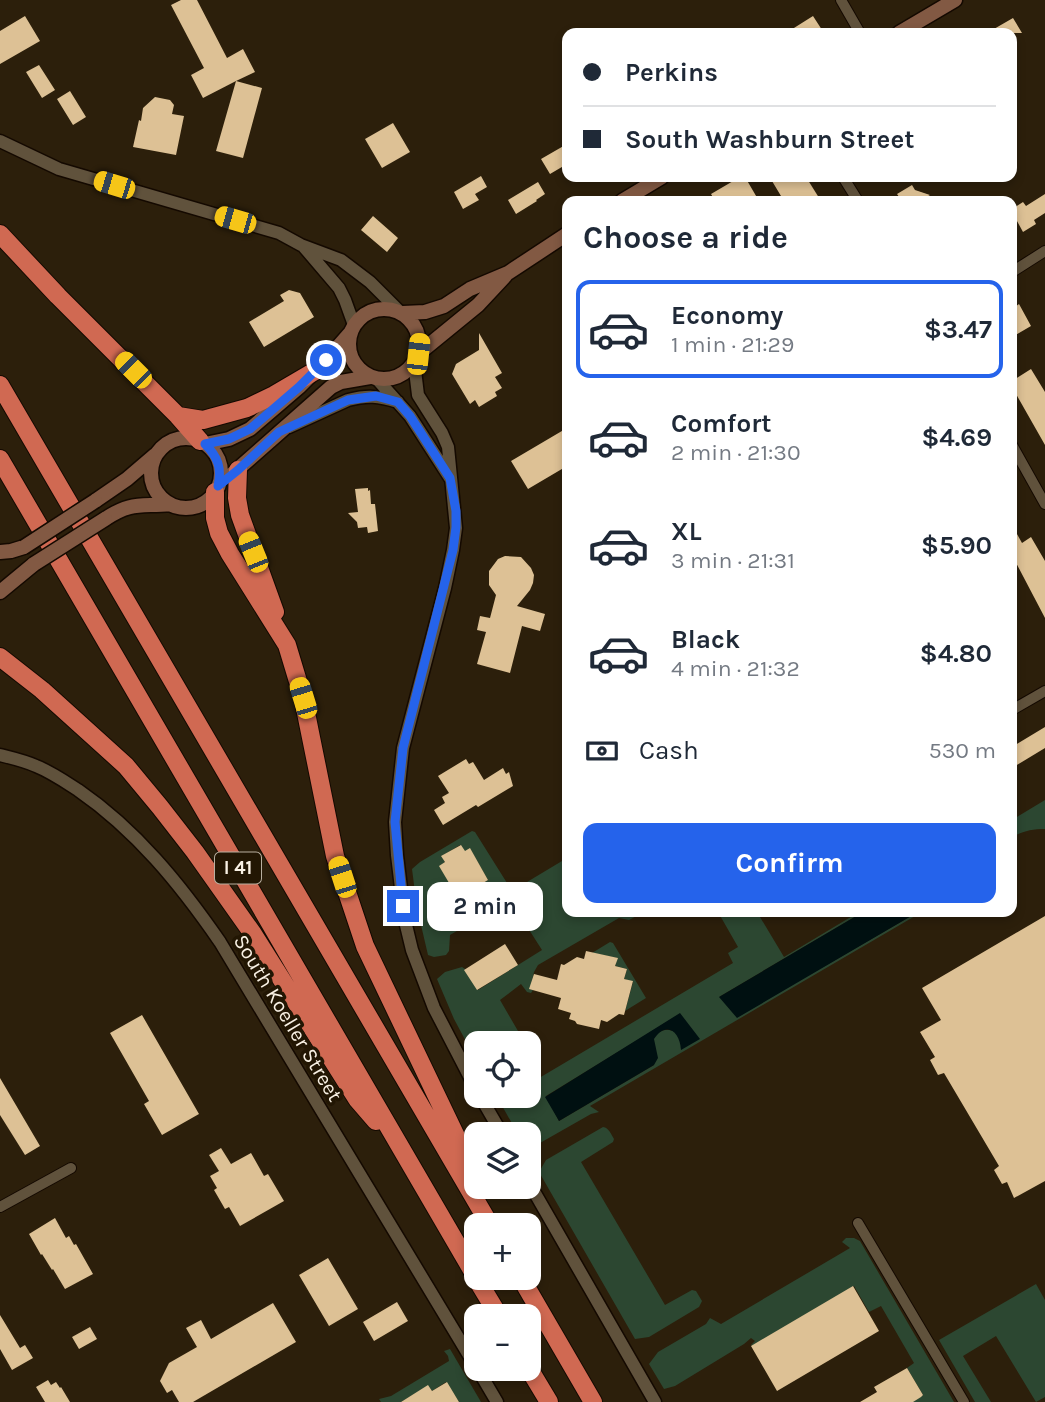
<!DOCTYPE html>
<html lang="en">
<head>
<meta charset="utf-8">
<style>
  :root { --surface:#fff; --page:#f2f2f3; --text:#1f2937; --muted:#747a83; --line:#e0e1e3; --accent:#2563eb }
  body { margin:0; font-family:Karla,sans-serif; background:var(--page); color:var(--text); height:100vh; display:flex; flex-direction:column; font-size:26px; white-space:nowrap }
  * { box-sizing:border-box; margin:0 }
  p { font-size:23px; color:var(--muted) }
  .icon { flex:none; width:38px; height:38px; fill:none; stroke:currentColor; stroke-width:2; stroke-linecap:round; stroke-linejoin:round }
  .map { position:relative; flex:1; overflow:hidden }
  .details { position:absolute; left:562px; top:196px; width:455px; height:721px; display:flex; flex-direction:column; background:var(--surface); border-radius:14px; box-shadow:0 4px 10px #0003 }
  .details>* { flex:none }
  .top-card { position:absolute; left:562px; top:28px; width:455px; height:154px; border-radius:14px; box-shadow:0 4px 10px #0003; display:grid; align-content:center; height:154px; padding:0 21px; background:var(--surface) }
  .fabs { position:absolute; left:464px; top:1031px; display:grid; gap:14px }
  .fabs a { display:grid; place-items:center; width:77px; height:77px; border-radius:14px; background:var(--surface); box-shadow:0 4px 10px #0003; font-size:35px }
  .end { position:absolute; width:32px; height:32px; margin:-16px; border:9px solid #2563eb; background:#fff; box-shadow:0 0 0 4px #fff }
  .from { border-radius:50% }
  .bubble { position:absolute; height:49px; border-radius:14px; background:var(--surface); box-shadow:0 4px 10px #0003; font-size:23px; font-weight:700; line-height:49px; text-align:center }
  .car { position:absolute; width:21px; height:42px; margin:-21px -10px; border-radius:9px; box-shadow:0 0 5px 2px #0007; background:linear-gradient(#f5c518 24%,#345 0 40%,#f5c518 0 76%,#345 0 86%,#f5c518 0) }
  .top-card b { display:flex; align-items:center; gap:24px; height:66px; font-size:26px }
  .top-card b+b { border-top:2px solid var(--line) }
  .top-card i { width:18px; height:18px; background:var(--text) }
  ul { padding:0; list-style:none }
  li { display:flex; align-items:center; gap:21px; height:98px; margin:0 14px 10px; padding:0 7px; border:4px solid transparent; border-radius:14px }
  li div { flex:1 }
  li b { display:block; font-size:26px }
  li em { font-style:normal; font-weight:700 }
  li.current { border-color:var(--accent) }
  li>.icon { width:63px; height:63px; stroke-width:1.5 }
  h2 { padding:0 21px; font-size:32px; line-height:84px }
  .pay { display:flex; align-items:center; gap:18px; height:77px; padding:0 21px; font-size:26px }
  .pay p { margin-inline-start:auto }
  .action { display:flex; gap:14px; margin-top:auto; padding:14px 21px }
  .action a { flex:1; height:80px; border-radius:14px; background:var(--accent); color:#fff; font-size:28px; font-weight:700; line-height:80px; text-align:center }
  .map>svg:first-child { display:block }
  .green { fill:#2c4731; fill-rule:evenodd }
  .water { fill:#001011 }
  .building { fill:#ddc195 }
  .lines { fill:none; stroke-linecap:round; stroke-linejoin:round }
  .minor-casing { stroke:#140900; stroke-width:12 }
  .tertiary-casing { stroke:#140900; stroke-width:15 }
  .secondary-casing { stroke:#140900; stroke-width:17 }
  .motorway-casing { stroke:#140900; stroke-width:20 }
  .minor { stroke:#60523c; stroke-width:10 }
  .tertiary { stroke:#60523c; stroke-width:12 }
  .secondary { stroke:#825943; stroke-width:14 }
  .motorway { stroke:#d06952; stroke-width:18 }
  .secondary-bridge-casing { stroke:#140900; stroke-width:17; stroke-linecap:butt }
  .secondary-bridge { stroke:#825943; stroke-width:14 }
  .route { stroke:#2563eb; stroke-width:9 }
  .labels { text-anchor:middle; dominant-baseline:central; stroke-width:7; stroke-linejoin:round; paint-order:stroke }
  .shield { fill:#221603; stroke:#b8afa0; stroke-width:2 }
  .shield-label { font-size:19px; font-weight:bold; fill:#f9f1e4 }
  .street-label { font-size:21px; fill:#f9f1e4; stroke:#221603 }
</style>
</head>
<body>
<div class="map">
<svg width="1045" height="1402" viewBox="0 0 1045 1402">
  <rect width="100%" height="100%" fill="#2c1f0b"/>
  <path class="green" d="M1045,800V829C1032,829 1023,831 1012,837V834L1017,831L1013,823H1012V820Z
    M472,831L475,832L512,891L567,858V912H644L629,920L619,918L538,965L534,972L530,989L533,990L531,993L527,992L521,984L500,1000L525,1043H476V1060L454,1019L437,979L445,972L462,967L465,969L478,990L542,950L510,900L450,935L449,951L446,955L434,957L428,955L417,908L412,869L420,862ZM460,845L465,852L470,849L488,880L458,897L440,866L445,862L442,856Z
    M718,912H757L784,957L859,912H863L719,997L823,967L918,912H922L590,1106L599,1112L591,1114L540,1143L529,1144L528,1134H518L501,1104L510,1096H528L529,1084L733,963L728,953L738,947ZM680,1014L681,1049C681,1046 681,1040 680,1037C675,1028 661,1028 655,1036C651,1043 654,1057 654,1065L559,1121L546,1096Z
    M610,942L613,943L646,998L625,1011L633,982L624,979L627,969L615,966L617,958L592,953Z
    M603,1127C609,1128 611,1134 614,1139L613,1142L581,1162L665,1305L692,1290L696,1291L702,1301L699,1307L649,1337L635,1339L539,1172L546,1160Z
    M846,1238H854L860,1241L954,1402H912L923,1395L907,1368L914,1363L881,1306L869,1312L854,1286L752,1346L751,1345L755,1341L751,1338L744,1344L675,1386L664,1389L649,1364L658,1352L706,1324L710,1318L721,1324L850,1248L842,1242Z
    M1036,1284L1045,1300V1397L1036,1402L996,1336L963,1356L991,1402H975L939,1340Z
    M450,1349L481,1402H459L446,1382L432,1391L428,1386L401,1402H381L379,1399L391,1396L449,1361L448,1356L444,1351Z"/>
  <path class="water" d="M863,912H918L737,1018L719,997Z
    M680,1013L700,1039L681,1050C680,1031 666,1021 654,1039L658,1058L654,1065L559,1121L545,1097Z"/>
  <path class="building" d="M181,0H197L227,58L243,49L255,72L236,81L262,88L243,158L216,151L236,81L203,98L191,75L204,68L171,5Z
    M25,16L40,41L0,64V31Z
    M813,16L824,33H786Z
    M1013,18L1022,33H987Z
    M39,65L55,90L42,98L26,72Z
    M70,91L86,117L73,125L57,99Z
    M155,97L170,100L174,105L172,114L184,116L176,155L133,147L139,120L141,121L143,108Z
    M393,123L410,152L382,168L365,139Z
    M567,144V164L550,174L541,159Z
    M481,176L487,187L475,194L479,200L463,209L454,192Z
    M740,177H745L759,201H715L711,194Z
    M779,177H806L821,201H784L772,181Z
    M538,182L545,194L536,200L537,201L516,214L508,200Z
    M912,185L915,190L930,195L920,201H902L897,194Z
    M1045,194V213L1034,220L1036,224L1023,232L1012,212V209L1023,202L1026,206Z
    M373,216L398,238L387,252L361,230Z
    M289,290L300,293L314,317L264,347L249,322L284,301L280,295Z
    M1019,304L1031,326L1012,337V319L1015,317L1012,309Z
    M479,333L502,373L495,377L502,388L495,392L497,396L479,407L475,400L470,404L452,374L456,364L479,350Z
    M1031,369L1045,392V445L1012,387V381Z
    M567,428V466L528,489L511,461Z
    M368,488V491L370,490L371,504H375L378,531L368,533L367,527L358,528L357,522L348,513L358,512L355,489Z
    M1012,525L1022,543L1031,537L1045,561V618L1012,555Z
    M505,556L521,557L531,568L534,575L533,583L530,590L517,606L545,614L540,631L522,626L510,673L477,664L486,632L477,630L480,616L490,618L496,595L489,585V571L498,559Z
    M1045,727V748L1012,768V747Z
    M466,759L469,764L473,762L484,780L503,768L506,774L509,772L513,786L478,807L476,805L443,825L434,810L445,803L442,797L449,793L438,776Z
    M461,845L465,851L470,848L488,880L458,898L439,866L445,862L441,856Z
    M1045,916V1181L1014,1198L1007,1182L1002,1184L994,1170L999,1166L944,1073L938,1075L930,1060L935,1057L920,1032L941,1020L922,988Z
    M505,944L518,965L477,990L464,970Z
    M586,951L618,958L615,966L627,969L624,979L633,981L624,1015L619,1014L607,1022L601,1020L599,1029L577,1024L575,1021L569,1019L571,1013L558,1009L561,998L529,989L534,974L557,980L561,964L564,965L577,957L584,959Z
    M142,1015L199,1114L162,1135L144,1104L149,1101L110,1033Z
    M0,1078L40,1146L25,1155L0,1115Z
    M221,1148L231,1164L251,1153L264,1176L268,1174L284,1201L240,1226L229,1207L225,1209L214,1190L217,1188L210,1176L219,1171L209,1155Z
    M55,1218L66,1238L69,1236L74,1245L76,1244L93,1274L65,1289L53,1269L52,1270L42,1254L41,1255L29,1234Z
    M328,1258L358,1309L329,1326L299,1275Z
    M853,1286L879,1331L777,1391L751,1346Z
    M397,1302L408,1321L374,1341L363,1322Z
    M273,1303L296,1342L193,1402H179L172,1390L167,1393L160,1381L169,1363L197,1347L186,1328L201,1320L211,1339Z
    M0,1315L20,1348L25,1345L33,1358L12,1370L0,1349Z
    M90,1327L97,1339L79,1349L72,1337Z
    M907,1368L923,1395L921,1397L913,1402H860L877,1392L874,1387Z
    M48,1380L51,1385L56,1382L60,1388L61,1387L70,1402H45L36,1387Z
    M447,1382L459,1402H401L428,1385L432,1391Z"/>
  <g class="lines">
    <g class="minor-casing">
      <path id="minor" d="M841,0L860,33
        M843,177L858,201
        M1012,272L1045,251
        M1012,445L1045,504
        M1012,710L1045,691
        M0,1207L71,1168
        M858,1223L964,1402"/>
    </g>
    <g class="tertiary-casing">
      <path id="tertiary" d="M0,141L59,169L279,233L301,245L341,260L370,282L400,312
        M304,247L339,288L345,300L354,325
        M414,362L418,395L442,433L448,447L456,528L453,550L445,588L403,748L395,822L397,855L405,921L412,950L434,1008L476,1089
        M376,378L410,416L450,478
        M289,427L348,400C368,395 378,396 398,402
        M0,755C12,758 25,761 36,766C51,772 64,781 78,790C136,830 180,884 220,942L476,1367
        M480,1096L502,1134
        M528,1181L655,1402
        M477,1368L497,1402"/>
    </g>
    <g class="secondary-casing">
      <path id="secondary" d="M899,33L955,0
        M622,201L662,177
        M349 344a35 35 0 1 1 70 0a35 35 0 1 1-70 0Z
        M403,313L425,312L444,306L470,289L508,273L567,234
        M418,354L478,305L505,276
        M151 473a35 35 0 1 1 70 0a35 35 0 1 1-70 0Z
        M205,444L229,439L250,429L299,387L329,357L350,333
        M230,476L331,387L341,382L370,377
        M95,501L127,479L155,455
        M105,519C132,501 141,507 170,504
        M0,552L11,551L24,547
        M0,592L34,564"/>
    </g>
    <g class="motorway-casing">
      <path id="motorway" d="M0,234L58,296L178,416L200,441
        M0,385L490,1225
        M178,416L203,420L247,408L274,395L315,371
        M0,459L476,1277
        M238,470L237,498L240,515L275,612
        M215,492V518L219,533L230,554L287,645L303,698L335,856L365,946L473,1172L472,1194
        M0,657L42,690L126,766L160,807L195,852L253,934L357,1099L376,1121
        M476,1278L499,1316
        M521,1278L593,1402
        M528,1367L549,1402"/>
    </g>
    <use href="#minor" class="minor"/>
    <use href="#tertiary" class="tertiary"/>
    <use href="#secondary" class="secondary"/>
    <use href="#motorway" class="motorway"/>
    <g class="secondary-bridge-casing">
      <path id="secondary-bridge" d="M24,547L95,501
        M34,564L105,519"/>
    </g>
    <use href="#secondary-bridge" class="secondary-bridge"/>
  </g>
  <g class="lines">
    <path class="route" d="M326,360L299,387L250,429L229,439L205,444C218,457 222,468 218,486L238,470L279,432L348,400L376,396L398,402L410,416L450,478L456,511V527L453,550L403,748L395,822L403,906"/>
  </g>
  <g class="labels">
    <rect class="shield" x="215" y="852.5" width="46" height="31" rx="5"/>
    <g class="shield-label">
      <text x="238" y="868">I 41</text>
    </g>
    <g class="street-label">
      <text transform="translate(288 1018) rotate(59)">South Koeller Street</text>
    </g>
  </g>
</svg>
<div class="fabs">
<a><svg class="icon" aria-label="locate" viewBox="0 0 24 24"><circle cx="12" cy="12" r="6"/><path d="M12 2v4M12 18v4M2 12h4M18 12h4"/></svg></a>
<a><svg class="icon" aria-label="layers" viewBox="0 0 24 24"><path d="M12 4l9 5-9 5-9-5zM3 14l9 5 9-5"/></svg></a>
<a>+</a>
<a>−</a>
</div>
<i class="end from" style="left:326px;top:360px"></i>
<i class="end" style="left:403px;top:906px"></i>
<div class="bubble" style="left:427px;top:882px;width:116px">2 min</div>
<i class="car" style="left:114px;top:185px;rotate:287deg"></i>
<i class="car" style="left:235px;top:220px;rotate:286deg"></i>
<i class="car" style="left:418px;top:354px;rotate:6deg"></i>
<i class="car" style="left:133px;top:370px;rotate:315deg"></i>
<i class="car" style="left:253px;top:552px;rotate:338deg"></i>
<i class="car" style="left:303px;top:698px;rotate:343deg"></i>
<i class="car" style="left:342px;top:877px;rotate:342deg"></i>
<div class="top-card">
<b><i class="from"></i>Perkins</b>
<b><i></i>South Washburn Street</b>
</div>
<section class="details">
<h2>Choose a ride</h2>
<ul>
<li class="current"><svg class="icon" aria-label="car" viewBox="0 0 24 24"><path d="M5 17H2v-5l4-1 3-4h7l3 4 3 1v5h-3M9 17h6M6 11h13"/><circle cx="7" cy="17" r="2"/><circle cx="17" cy="17" r="2"/></svg><div><b>Economy</b><p>1 min · 21:29</p></div><em>$3.47</em></li>
<li><svg class="icon" aria-label="car" viewBox="0 0 24 24"><path d="M5 17H2v-5l4-1 3-4h7l3 4 3 1v5h-3M9 17h6M6 11h13"/><circle cx="7" cy="17" r="2"/><circle cx="17" cy="17" r="2"/></svg><div><b>Comfort</b><p>2 min · 21:30</p></div><em>$4.69</em></li>
<li><svg class="icon" aria-label="car" viewBox="0 0 24 24"><path d="M5 17H2v-5l4-1 3-4h7l3 4 3 1v5h-3M9 17h6M6 11h13"/><circle cx="7" cy="17" r="2"/><circle cx="17" cy="17" r="2"/></svg><div><b>XL</b><p>3 min · 21:31</p></div><em>$5.90</em></li>
<li><svg class="icon" aria-label="car" viewBox="0 0 24 24"><path d="M5 17H2v-5l4-1 3-4h7l3 4 3 1v5h-3M9 17h6M6 11h13"/><circle cx="7" cy="17" r="2"/><circle cx="17" cy="17" r="2"/></svg><div><b>Black</b><p>4 min · 21:32</p></div><em>$4.80</em></li>
</ul>
<div class="pay"><svg class="icon" aria-label="cash" viewBox="0 0 24 24"><path d="M3 7h18v10H3z"/><circle cx="12" cy="12" r="2"/></svg>Cash<p>530 m</p></div>
<div class="action"><a>Confirm</a></div>
</section>
</div>
</body>
</html>
